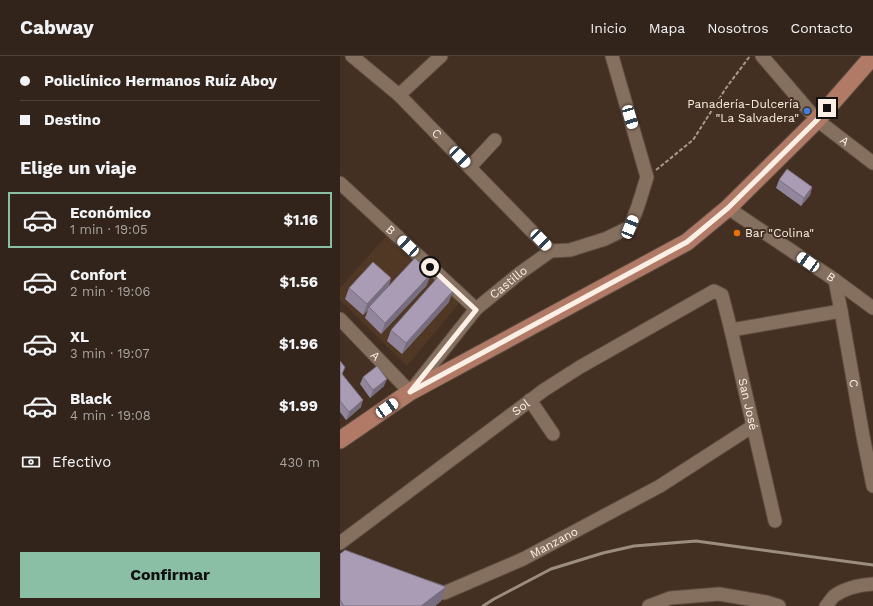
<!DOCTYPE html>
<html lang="es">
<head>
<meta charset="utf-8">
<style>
  :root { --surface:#32241a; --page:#3d3027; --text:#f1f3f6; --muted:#a8a4a2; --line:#4d4139; --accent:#8abfa5 }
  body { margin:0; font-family:"Work Sans",sans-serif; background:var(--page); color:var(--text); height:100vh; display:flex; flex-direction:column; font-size:15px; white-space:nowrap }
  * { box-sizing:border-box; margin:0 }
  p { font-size:13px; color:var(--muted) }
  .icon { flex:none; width:22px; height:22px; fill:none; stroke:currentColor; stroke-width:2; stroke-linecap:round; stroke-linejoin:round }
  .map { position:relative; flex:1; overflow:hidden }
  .panel { display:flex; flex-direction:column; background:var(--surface); width:340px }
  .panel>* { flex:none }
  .banner { display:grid; align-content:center; height:88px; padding:0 20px; background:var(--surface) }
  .end { position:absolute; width:18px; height:18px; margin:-9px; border:5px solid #fcf0e6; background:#111; box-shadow:0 0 0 2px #111 }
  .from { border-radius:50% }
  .car { position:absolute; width:12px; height:24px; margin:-12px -6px; border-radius:5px; box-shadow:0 0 3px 1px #0007; background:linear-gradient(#fff 24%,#345 0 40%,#fff 0 76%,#345 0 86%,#fff 0) }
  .banner b { display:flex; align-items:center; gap:14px; height:38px; font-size:15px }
  .banner b+b { border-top:1px solid var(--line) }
  .banner i { width:10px; height:10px; background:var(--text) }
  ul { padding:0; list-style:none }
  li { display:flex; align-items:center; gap:12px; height:56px; margin:0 8px 6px; padding:0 12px; border:2px solid transparent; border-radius:0px }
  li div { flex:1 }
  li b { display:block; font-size:15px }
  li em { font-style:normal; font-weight:700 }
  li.on { border-color:var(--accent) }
  li>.icon { width:36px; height:36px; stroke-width:1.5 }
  h2 { padding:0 20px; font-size:18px; line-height:48px }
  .pay { display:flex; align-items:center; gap:10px; height:44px; padding:0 20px; font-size:15px }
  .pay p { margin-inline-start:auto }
  .cta { display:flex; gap:8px; margin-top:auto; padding:8px 20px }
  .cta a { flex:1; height:46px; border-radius:0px; background:var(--accent); color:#111; font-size:16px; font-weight:700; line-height:46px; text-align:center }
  header { display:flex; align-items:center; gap:24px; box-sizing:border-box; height:56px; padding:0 20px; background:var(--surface); border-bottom:1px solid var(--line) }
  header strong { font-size:19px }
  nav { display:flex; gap:22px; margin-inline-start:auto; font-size:14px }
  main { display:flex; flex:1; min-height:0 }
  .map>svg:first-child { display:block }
  .built { fill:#503825 }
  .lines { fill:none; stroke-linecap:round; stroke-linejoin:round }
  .minor-casing { stroke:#5c4c3f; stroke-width:15 }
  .major-casing { stroke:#5c4c3f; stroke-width:19 }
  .path { stroke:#a7988c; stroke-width:2; stroke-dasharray:4 2; stroke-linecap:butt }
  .minor { stroke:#856f5f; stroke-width:13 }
  .major { stroke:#b17a66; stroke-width:17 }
  .rail { stroke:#9c8d81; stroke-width:3 }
  .wall { fill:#91869b }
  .shaded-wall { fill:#766d7e }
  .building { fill:#a99cb4; stroke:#766d7e }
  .route { stroke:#fcf0e6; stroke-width:5 }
  .shop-dot { fill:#3f7fe0; stroke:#433022; stroke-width:1.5 }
  .food-dot { fill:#e8710a; stroke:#433022; stroke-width:1.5 }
  .labels { text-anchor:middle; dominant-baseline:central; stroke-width:4; stroke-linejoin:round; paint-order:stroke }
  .poi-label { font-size:12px; fill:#fcf0e6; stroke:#433022; text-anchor:end }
  .street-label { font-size:12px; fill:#fcf0e6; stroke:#433022 }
</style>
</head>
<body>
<header>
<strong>Cabway</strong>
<nav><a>Inicio</a><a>Mapa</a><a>Nosotros</a><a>Contacto</a></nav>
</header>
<main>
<section class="panel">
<div class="banner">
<b><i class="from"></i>Policlínico Hermanos Ruíz Aboy</b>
<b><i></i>Destino</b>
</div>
<h2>Elige un viaje</h2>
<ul>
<li class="on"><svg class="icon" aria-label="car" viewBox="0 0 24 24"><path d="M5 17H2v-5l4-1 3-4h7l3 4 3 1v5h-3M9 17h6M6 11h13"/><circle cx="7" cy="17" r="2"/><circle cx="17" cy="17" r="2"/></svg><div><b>Económico</b><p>1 min · 19:05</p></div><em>$1.16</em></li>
<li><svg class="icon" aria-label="car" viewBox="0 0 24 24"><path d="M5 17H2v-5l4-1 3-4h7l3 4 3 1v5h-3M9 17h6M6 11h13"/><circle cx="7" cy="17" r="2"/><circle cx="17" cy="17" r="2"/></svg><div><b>Confort</b><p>2 min · 19:06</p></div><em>$1.56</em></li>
<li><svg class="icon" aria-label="car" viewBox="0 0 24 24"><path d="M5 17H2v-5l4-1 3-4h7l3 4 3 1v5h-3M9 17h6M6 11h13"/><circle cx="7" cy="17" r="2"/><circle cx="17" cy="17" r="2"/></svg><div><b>XL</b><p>3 min · 19:07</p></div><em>$1.96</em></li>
<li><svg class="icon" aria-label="car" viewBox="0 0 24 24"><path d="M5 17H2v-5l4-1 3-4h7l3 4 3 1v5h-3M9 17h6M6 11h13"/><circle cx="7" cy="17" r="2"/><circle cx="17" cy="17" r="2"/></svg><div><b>Black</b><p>4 min · 19:08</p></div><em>$1.99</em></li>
</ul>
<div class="pay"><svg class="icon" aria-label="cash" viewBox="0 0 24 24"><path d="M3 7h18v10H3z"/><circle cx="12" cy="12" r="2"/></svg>Efectivo<p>430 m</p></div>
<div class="cta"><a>Confirmar</a></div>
</section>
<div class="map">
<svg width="533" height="550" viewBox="0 0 533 550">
  <rect width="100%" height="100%" fill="#433022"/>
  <path class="built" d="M49,177L121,245L67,310L0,244V232Z"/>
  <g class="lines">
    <g class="minor-casing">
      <g id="minor">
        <path id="s1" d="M12,0L59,39L211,195"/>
        <path id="s2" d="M422,0L477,64L533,107"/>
        <path d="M59,39L101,0"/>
        <path d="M130,111L155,84"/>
        <path id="s3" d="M0,127L136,253"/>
        <path id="s4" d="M388,152L495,224L533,252"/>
        <path id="s5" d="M495,224L501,255L523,380L533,430"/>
        <path id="s6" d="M0,263L70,336L136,253L180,217L211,195L230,194L265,183L290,171L298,150L307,121L272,0"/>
        <path d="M391,274L501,255"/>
        <path d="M190,344L213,378"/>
        <path id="s7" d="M0,487L204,334L240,311L374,235L382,239L391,274L435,465"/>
        <path id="s8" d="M87,531L104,537L183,503L320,430L413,370"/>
        <path d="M309,550L330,542L379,538L426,546L439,550"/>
        <path d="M486,550C489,547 491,543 494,540C505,532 520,529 533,528"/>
      </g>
    </g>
    <g class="major-casing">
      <path id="major" d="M0,384L70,336L347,186L388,152L477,64L533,0"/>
    </g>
    <path class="path" d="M316,114L353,84L386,32L410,0"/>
    <use href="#minor" class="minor"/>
    <use href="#major" class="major"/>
    <path class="rail" d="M143,550L154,543L211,513L263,497L294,490L356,485L533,509"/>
  </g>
  <path class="wall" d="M439,124L472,131L470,139L461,150L436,132Z
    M51,222L48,232L87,229L41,278L25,262L28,254L23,259L5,243L9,232Z
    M109,246L62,298L47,285L51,274Z
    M0,305L2,319L21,351L6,364L0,356Z
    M23,321L44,330L30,342L20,328Z
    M0,498L106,531L101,545L95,550H0Z"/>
  <path class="shaded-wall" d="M472,131L470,139L461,150L464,142Z
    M91,218L87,229L41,278L45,267Z
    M51,222L47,233L29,251L28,254L23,259L27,248Z
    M113,235L109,246L62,298L66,287Z
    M47,323L44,330L30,342L33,334Z
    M23,344L21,351L6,364L9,356Z
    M106,531L101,545L95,550H81Z"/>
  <path class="building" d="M447,113L472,131L464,142L439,124Z
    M75,202L91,218L45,267L29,251Z
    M33,206L51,222L27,248L9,232Z
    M98,221L113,235L66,287L51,274Z
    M0,305L5,311L2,318L23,344L9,356L0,345Z
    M37,310L47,323L33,334L23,321Z
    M5,494L106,531L81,550H4L0,544V498Z"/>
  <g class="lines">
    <path class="route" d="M90,211L136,254L70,336L347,186L388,152L477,64L487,52"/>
  </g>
  <circle class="shop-dot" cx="467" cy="55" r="4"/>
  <circle class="food-dot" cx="397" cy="177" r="4"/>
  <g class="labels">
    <g class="poi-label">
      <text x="459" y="48">Panadería-Dulcería<tspan x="459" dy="14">"La Salvadera"</tspan></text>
      <text x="405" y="177" text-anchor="start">Bar "Colina"</text>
    </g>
    <g class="street-label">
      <text stroke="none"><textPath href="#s1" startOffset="115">C</textPath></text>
      <text stroke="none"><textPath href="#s2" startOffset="119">A</textPath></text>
      <text stroke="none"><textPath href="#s3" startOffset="69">B</textPath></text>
      <text stroke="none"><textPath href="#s4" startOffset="124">B</textPath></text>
      <text stroke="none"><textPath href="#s6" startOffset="249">Castillo</textPath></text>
      <text stroke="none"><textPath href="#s6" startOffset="51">A</textPath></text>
      <text stroke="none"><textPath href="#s5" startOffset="105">C</textPath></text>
      <text stroke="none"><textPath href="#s7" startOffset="573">San José</textPath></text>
      <text stroke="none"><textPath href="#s7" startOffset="226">Sol</textPath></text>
      <text stroke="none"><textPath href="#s8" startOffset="139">Manzano</textPath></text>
    </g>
  </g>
</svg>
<i class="end from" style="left:90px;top:211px"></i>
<i class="end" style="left:487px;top:52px"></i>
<i class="car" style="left:290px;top:61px;rotate:163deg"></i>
<i class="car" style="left:120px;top:101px;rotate:136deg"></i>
<i class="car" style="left:290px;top:171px;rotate:22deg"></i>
<i class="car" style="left:201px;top:184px;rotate:136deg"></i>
<i class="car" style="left:68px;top:190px;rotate:313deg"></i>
<i class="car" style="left:468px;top:206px;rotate:304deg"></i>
<i class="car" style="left:47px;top:352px;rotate:56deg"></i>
</div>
</main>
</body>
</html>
